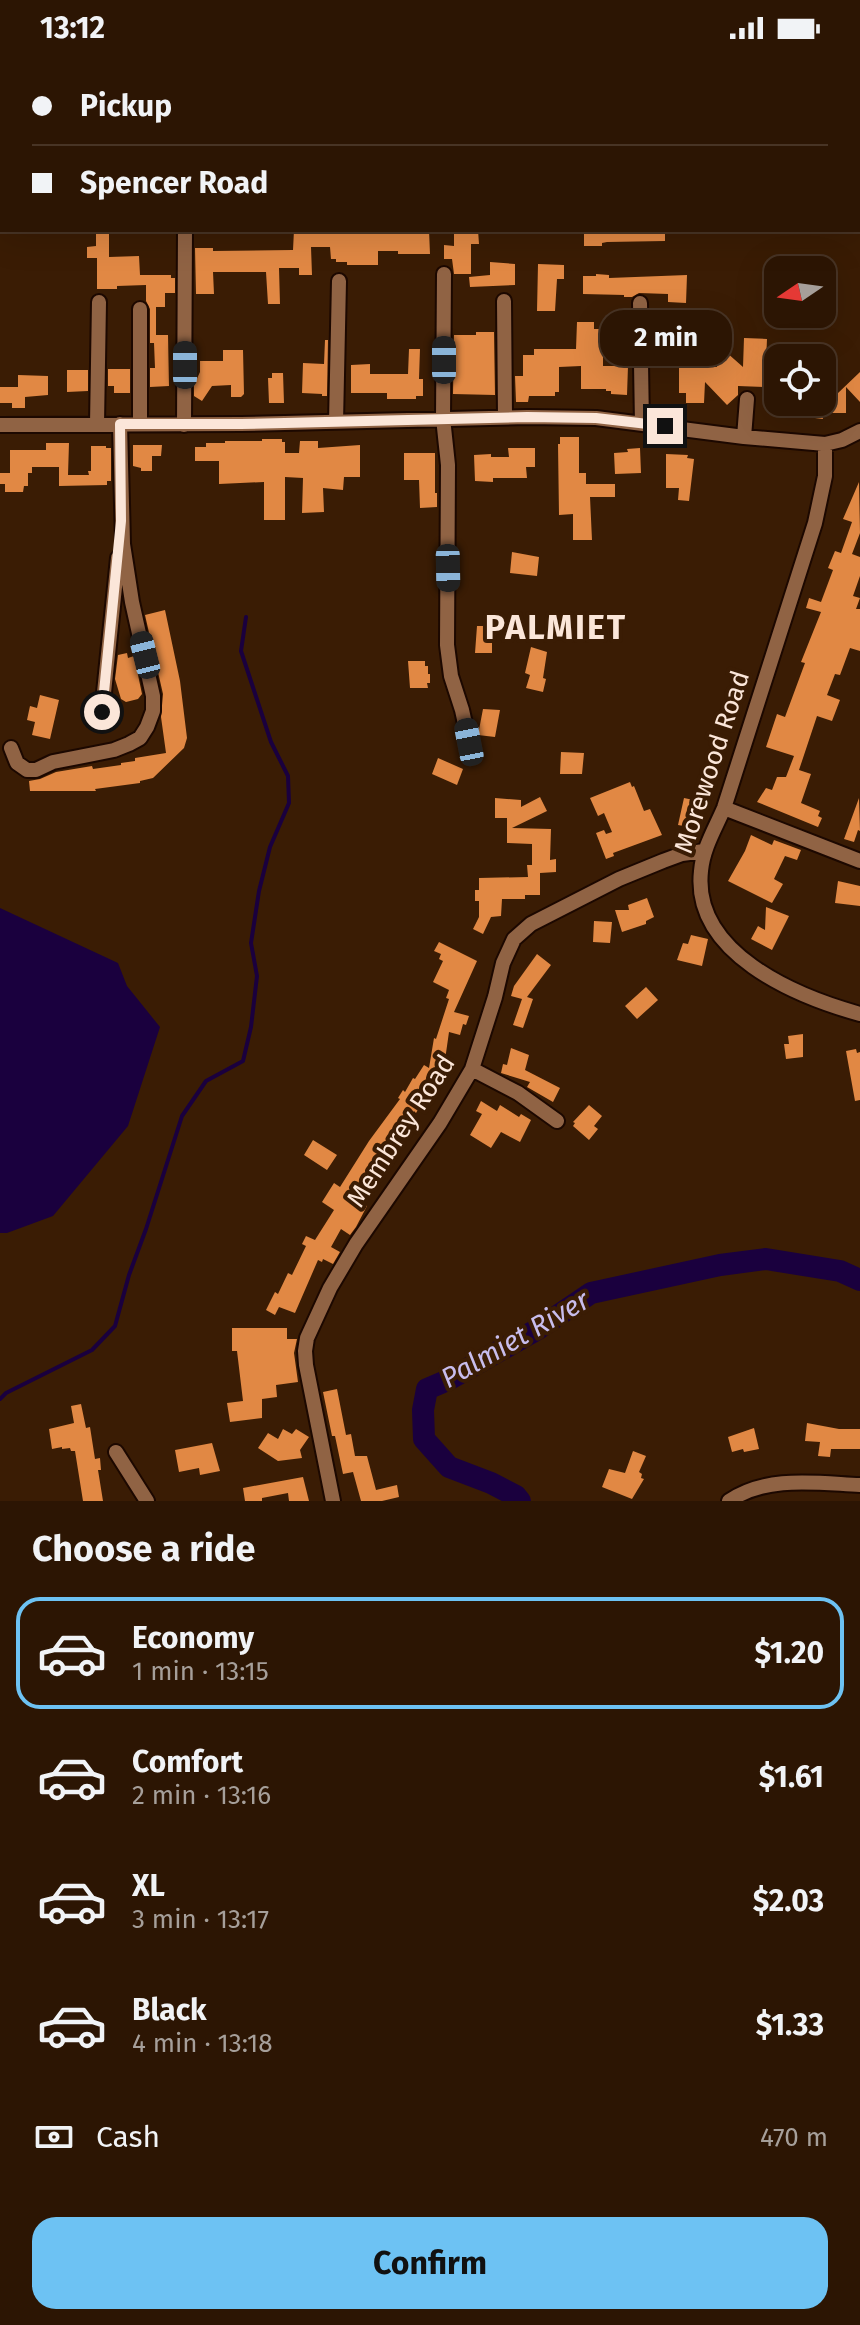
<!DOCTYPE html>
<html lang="en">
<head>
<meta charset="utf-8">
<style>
  :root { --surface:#2c1503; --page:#341e0d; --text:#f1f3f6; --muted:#a69f9a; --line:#483425; --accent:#6dc2f3 }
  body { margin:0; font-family:"Fira Sans",sans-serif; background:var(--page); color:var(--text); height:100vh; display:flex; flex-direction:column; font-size:30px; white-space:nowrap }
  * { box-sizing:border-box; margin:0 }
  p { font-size:26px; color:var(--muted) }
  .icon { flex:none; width:44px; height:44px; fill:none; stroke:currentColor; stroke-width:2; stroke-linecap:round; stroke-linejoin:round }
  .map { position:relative; height:1445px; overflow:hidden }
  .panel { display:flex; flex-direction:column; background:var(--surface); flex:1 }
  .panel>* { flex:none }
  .banner { position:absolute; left:0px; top:0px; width:860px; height:176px; box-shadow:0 8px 32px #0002,0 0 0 2px var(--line); display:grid; align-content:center; height:176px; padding:0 32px; background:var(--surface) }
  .needle { width:52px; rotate:257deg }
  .buttons { position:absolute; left:764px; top:200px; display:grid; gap:16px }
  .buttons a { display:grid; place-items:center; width:72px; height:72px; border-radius:16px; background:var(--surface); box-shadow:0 8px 32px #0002,0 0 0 2px var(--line); font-size:40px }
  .end { position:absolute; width:36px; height:36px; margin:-18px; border:10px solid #fbe6d9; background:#111; box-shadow:0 0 0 4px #111 }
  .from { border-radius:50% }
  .bubble { position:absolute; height:56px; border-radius:24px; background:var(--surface); box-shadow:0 8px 32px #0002,0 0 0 2px var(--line); font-size:26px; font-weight:700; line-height:56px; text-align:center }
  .car { position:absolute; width:24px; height:48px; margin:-24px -12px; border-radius:10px; box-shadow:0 0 6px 2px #0007; background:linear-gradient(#222 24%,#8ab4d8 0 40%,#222 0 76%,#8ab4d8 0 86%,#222 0) }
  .banner b { display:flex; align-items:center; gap:28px; height:76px; font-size:30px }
  .banner b+b { border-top:2px solid var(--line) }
  .banner i { width:20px; height:20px; background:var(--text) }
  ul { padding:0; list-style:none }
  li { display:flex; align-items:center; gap:24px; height:112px; margin:0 16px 12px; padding:0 16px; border:4px solid transparent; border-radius:24px }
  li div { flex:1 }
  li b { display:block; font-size:30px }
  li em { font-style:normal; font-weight:700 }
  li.current { border-color:var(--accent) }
  li>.icon { width:72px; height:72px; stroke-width:1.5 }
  h2 { padding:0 32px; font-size:36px; line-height:96px }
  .pay { display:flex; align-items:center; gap:20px; height:88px; padding:0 32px; font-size:30px }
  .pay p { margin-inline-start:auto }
  .action { display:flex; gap:16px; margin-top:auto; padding:16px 32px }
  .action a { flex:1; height:92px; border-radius:24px; background:var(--accent); color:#111; font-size:32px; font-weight:700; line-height:92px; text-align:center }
  .status { display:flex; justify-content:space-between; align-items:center; height:56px; padding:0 40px; background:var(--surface); direction:ltr }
  .status svg { height:22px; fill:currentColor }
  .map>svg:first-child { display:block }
  .water { fill:#1a003e }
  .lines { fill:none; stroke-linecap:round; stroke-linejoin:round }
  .stream { stroke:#1a003e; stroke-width:4 }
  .river { stroke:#1a003e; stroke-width:22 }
  .building { fill:#e18844 }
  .minor-casing { stroke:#1c0800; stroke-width:18 }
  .minor { stroke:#906344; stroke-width:14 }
  .route { stroke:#fbe6d9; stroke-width:10 }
  .labels { text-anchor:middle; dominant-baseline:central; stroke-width:8; stroke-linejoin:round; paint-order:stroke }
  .street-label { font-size:26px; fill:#fbe6d9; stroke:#3a1c04 }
  .water-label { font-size:28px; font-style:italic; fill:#c8bded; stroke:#3a1c04 }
  .district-label { font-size:34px; font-weight:bold; letter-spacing:2px; fill:#fbe6d9; stroke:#3a1c04 }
</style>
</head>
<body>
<div class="status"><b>13:12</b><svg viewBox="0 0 49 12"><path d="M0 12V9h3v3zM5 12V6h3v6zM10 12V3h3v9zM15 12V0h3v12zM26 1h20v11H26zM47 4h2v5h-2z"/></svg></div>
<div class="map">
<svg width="860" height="1445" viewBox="0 0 860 1445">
  <rect width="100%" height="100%" fill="#3a1c04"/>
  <path class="water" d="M0,852L118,907L127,930L160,971L128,1070L53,1160L7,1177H0Z"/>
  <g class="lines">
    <path class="stream" d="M0,1343L6,1337L92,1294L115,1270L129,1219L146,1173L182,1060L206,1025L243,1005L251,971L257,920L251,887L259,835L270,791L289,747L288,720L271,686L241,595L246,561"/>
    <path class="river" d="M520,1445L516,1440L491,1427L449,1411L424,1383L423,1354L427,1333L448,1324L538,1273L591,1237L720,1209L766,1203L840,1215L860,1224"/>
  </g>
  <path class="building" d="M294,174H373V176L429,174L430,198H398V195H378V209H347V206H336V203H331L330,191H311L312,219H299V212H279L280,248H268L266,216H213L214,238H196L195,192H213V195L293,194Z
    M469,174H478L479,188H471V218H454L452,203H444V189L454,190V178H469Z
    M584,174H665V185L607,186L602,187V190H584Z
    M98,176H109V201L139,200L140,219H171V222H175V237H165V251H156V279H168L169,330L150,331V312H155L154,287H150V253L146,245V229L117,230V233H97V202H87V191L96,190V178Z
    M490,206L515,208V229L470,231L469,221L490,219Z
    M538,208L564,209V223H557L555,255H537Z
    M596,218L609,219V222L687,219L686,247L668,246V238L639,237L632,241H624V239L583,238V220H596Z
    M577,266H594V273H624L626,291H603V310H628L627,339L611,338V335H606V333H581V310L559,311V336H555V340H529L528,346H516L515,320H523V299H534V293H576Z
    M476,276H494L495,339L453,338L454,279H476Z
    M744,282L767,283L766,305H778V325H768L767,331L738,330V339L727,349L705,326L704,347H686V337H679V296H698V311H717V299L724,298L726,296L743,311Z
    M325,284H328L327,340H322V338L302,337L303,307L324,308Z
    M409,293H420L419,323H423V340H416V343H387V337H351V309L370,308V318H408Z
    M223,294H243L244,338L241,341H231V329L212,330L202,345L194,340V329L200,316V305H223Z
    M108,313H130V337H114V330H108Z
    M67,314H88V335L67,336Z
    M860,316V346L846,331V357H822L823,363L807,361V346L833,344V338H837Z
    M272,317H283L284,347H269L268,322H272Z
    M18,319L48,320V339L25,341V352H12V347H0V331H18Z
    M560,381H579V417H586V428H615V441H590L592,484H573V458L559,459L558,388H560Z
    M262,383H282V386H285V397H299L300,385H318V392L360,389V421H344L343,434L323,432L324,456L302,457L303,422L285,421V464H264V426L219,428V405H195V391H206V387H225V385H262Z
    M46,387H69L68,419H89L88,415H91V390H106V392H111V425H107V429L59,430V411H32V417H28V430H24L23,436H5V428H0V417H10V394H46Z
    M133,389H162L161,400H152V415H141V412L133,410Z
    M508,392H535V411H526L527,422H493V426L475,425L474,399L491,398V401H509Z
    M640,392L641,417L615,418L614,397L628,396L627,393Z
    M404,397H435V437H437V451L420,452L419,424H404Z
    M666,398L688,399L687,402L694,403L689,445L678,444L679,432H666Z
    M859,426L860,477L852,498L860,501V520L853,540L860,542L856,553H860V595L850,592L840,619L835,618L827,639L840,644L832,665L817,660L799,714L811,718L801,747L820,755L818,760L822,762L818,771L757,746L766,732L772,734L777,721H786L794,700L766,691L777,658L785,661L805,607L801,606L821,556L806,552L809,542L821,546L833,514L828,512L835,495L841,497L852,466L843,463Z
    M512,496L539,501L537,520L510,517Z
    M165,554L180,625L187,682L184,692L153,722L140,725V727L95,733L96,735H30L29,725L40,723L56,716L92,710L93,713L121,709V707L135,705V702L166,697L161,661L163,638L145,559Z
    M477,570H496V585H492V597H475Z
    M531,591L547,596L543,622L546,623L543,636L526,632L530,619L525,617Z
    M127,597L128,602L134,600L142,638L138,643L126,646L121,643L115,623L118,599Z
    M408,605H425V610H428V618H430V627H427L428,632H410Z
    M40,639L59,644L50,683L32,679L35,666L27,664L30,650L37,652Z
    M483,653L500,654L495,681L478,679Z
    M561,696L584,697L582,718H560Z
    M438,702L463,713L457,729L432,718Z
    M630,726L632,731L634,730L644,755L650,753L662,779L613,797L614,800L606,803L596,777L604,774L606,778L612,776L604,757L598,760L590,742Z
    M540,741L547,755L512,772L551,773L550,804L556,803V816L540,817V839H525V843H502L501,860L491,861L483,878L473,873L479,861V845H475V834H479V822L528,821L527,809H532V788L507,787V762H495V742L521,744V751Z
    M684,742L703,746L699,762L691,761L689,771L678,769Z
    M859,742L860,775L858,774L854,786L844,783Z
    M751,779L772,789L774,784L801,794L797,804L785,800L774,823L783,828L772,847L728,825L745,795Z
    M838,825L860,830V850L835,847Z
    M647,842L654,861L646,865V868L622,876L615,854H629L628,849Z
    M766,851L789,860L772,894L751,883L758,870L765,874Z
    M594,865L612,866L610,887L593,886Z
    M691,879L708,883L702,910L677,904L683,887L688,888Z
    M439,886L477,905L454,956L469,960L466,969L463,968L460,979L449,976L444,1011L416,1057L414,1055L403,1072L406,1074L399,1086L397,1084L359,1145L367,1150L356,1171L350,1179L341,1173L331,1191L340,1196L333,1208L323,1203L322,1206L318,1204L295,1257L279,1251L275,1259L266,1254L275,1236L278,1238L288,1217L292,1219L306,1190L302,1188L306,1180L315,1184L334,1154L322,1146L334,1127L340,1131L369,1085L400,1043L398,1042L403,1034L405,1036L413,1022L415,1023L424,1009L429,1012L434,982L436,983L449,943L446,942L449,934L433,926L443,905L439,903L441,898L434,895Z
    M537,898L551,909L527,941L533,943L523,972L513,969L522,943L511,940L514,930Z
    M646,931L658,944L637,963L625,950Z
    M803,978V1001L786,1003L784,988H789L788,980Z
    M511,992L529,999L525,1014L560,1032L553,1046L527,1031L530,1026L501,1017L503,1008L507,1009Z
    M856,993L857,997L860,996V1044L855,1045L846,995Z
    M481,1045L497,1055L500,1049L519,1061L521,1058L531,1064L520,1086L501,1076L491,1092L470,1079L482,1058L476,1055Z
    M589,1049L602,1060L594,1070L598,1073L589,1084L573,1070L575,1067L573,1066Z
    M313,1084L337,1099L327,1114L304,1099Z
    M232,1272H287V1283H297L294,1297L298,1326L276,1329L277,1341L262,1343V1362L230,1366L227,1347L243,1345L237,1295H232Z
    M337,1333L346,1379L351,1378L355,1400H367L376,1434L397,1429L399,1441L382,1445H361L353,1416L343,1418L335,1380H332L323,1336Z
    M81,1348L86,1372L90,1371L95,1403L100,1402L101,1414H98L103,1445H83L75,1395H71L70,1392L62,1393V1391L52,1393L49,1373L74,1367L71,1350Z
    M807,1367L839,1373H860V1393H831L830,1401L818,1400L820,1386L805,1385Z
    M754,1372L759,1393L744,1396L743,1393L732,1396L728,1381Z
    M283,1373L292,1378L296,1373L309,1381L300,1394L302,1402L278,1405L258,1392L268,1377L278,1383Z
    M212,1387L220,1415L200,1419L199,1412L179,1416L175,1394Z
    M633,1395L646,1400L639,1416L642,1418L641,1422L644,1423L632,1443L602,1431L609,1413L625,1417Z
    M303,1421L309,1445H289L288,1437L262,1442V1445H245L243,1432Z"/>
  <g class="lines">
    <g class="minor-casing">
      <path id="minor" d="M319,0L326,2
        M133,2L138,0
        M701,2L703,0
        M0,29H2
        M0,55L2,54
        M444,218L443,362L448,409L447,589L451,620L462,654L469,686
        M504,245L505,361
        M640,247L642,368
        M140,253V368
        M336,366L339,225
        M97,368L99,246
        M0,369L241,368L527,361L596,362L744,381L825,388L842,384L860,375
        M184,369L185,174
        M744,381L747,343
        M825,388V420L815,467L724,752C715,773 703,792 701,815C692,897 795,940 860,958
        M102,656L118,502
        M11,692L17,707L27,714H36L53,706L114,694L129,688L140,682L147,671L153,655V640L132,546L123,488L120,368
        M724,752L860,805
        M472,1013L518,1037L557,1065
        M116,1396L147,1445
        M333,1445L306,1309L305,1295L307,1282L330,1232L356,1188L440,1067L472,1013L495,941L503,907L514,883L531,868L619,823L663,805L682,798L704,795
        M729,1445C767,1419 816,1427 860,1429"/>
    </g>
    <use href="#minor" class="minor"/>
  </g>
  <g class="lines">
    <path class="route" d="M102,656L121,465L120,368H241L527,361L596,362L665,370"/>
  </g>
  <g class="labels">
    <g class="street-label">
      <text transform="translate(712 706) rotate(-72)">Morewood Road</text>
      <text transform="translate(401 1075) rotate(-57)">Membrey Road</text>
    </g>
    <g class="water-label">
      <text transform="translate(515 1283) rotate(-30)">Palmiet River</text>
    </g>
    <g class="district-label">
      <text x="556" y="571">PALMIET</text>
    </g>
  </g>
</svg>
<div class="buttons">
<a><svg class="needle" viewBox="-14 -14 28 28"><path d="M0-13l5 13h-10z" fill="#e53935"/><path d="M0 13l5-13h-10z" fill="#a69f9a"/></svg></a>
<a><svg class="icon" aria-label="locate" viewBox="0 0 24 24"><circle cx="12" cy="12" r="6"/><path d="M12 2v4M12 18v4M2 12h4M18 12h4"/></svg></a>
</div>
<i class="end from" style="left:102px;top:656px"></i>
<i class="end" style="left:665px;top:370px"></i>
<div class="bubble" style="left:600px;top:254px;width:132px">2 min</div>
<i class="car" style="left:444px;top:304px;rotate:0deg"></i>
<i class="car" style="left:185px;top:309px;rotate:0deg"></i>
<i class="car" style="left:448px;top:512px;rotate:179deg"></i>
<i class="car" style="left:145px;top:599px;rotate:346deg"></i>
<i class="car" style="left:469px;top:686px;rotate:349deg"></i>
<div class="banner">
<b><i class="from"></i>Pickup</b>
<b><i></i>Spencer Road</b>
</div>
</div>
<section class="panel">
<h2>Choose a ride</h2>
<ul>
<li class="current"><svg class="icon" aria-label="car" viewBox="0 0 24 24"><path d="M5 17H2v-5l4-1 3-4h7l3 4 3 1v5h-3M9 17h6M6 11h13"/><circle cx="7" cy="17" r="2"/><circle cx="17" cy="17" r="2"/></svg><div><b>Economy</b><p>1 min · 13:15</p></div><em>$1.20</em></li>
<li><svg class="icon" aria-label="car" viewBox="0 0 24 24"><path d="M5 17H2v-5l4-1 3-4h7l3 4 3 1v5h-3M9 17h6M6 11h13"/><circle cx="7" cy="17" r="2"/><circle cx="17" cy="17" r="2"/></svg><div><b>Comfort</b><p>2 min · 13:16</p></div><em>$1.61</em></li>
<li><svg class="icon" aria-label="car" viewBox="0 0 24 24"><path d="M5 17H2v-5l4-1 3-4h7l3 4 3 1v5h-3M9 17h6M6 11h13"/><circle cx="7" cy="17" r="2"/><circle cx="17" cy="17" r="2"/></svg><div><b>XL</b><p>3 min · 13:17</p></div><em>$2.03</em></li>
<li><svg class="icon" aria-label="car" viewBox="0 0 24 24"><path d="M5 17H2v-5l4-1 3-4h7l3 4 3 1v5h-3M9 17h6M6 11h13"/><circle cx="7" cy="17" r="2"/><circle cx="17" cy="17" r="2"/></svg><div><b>Black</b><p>4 min · 13:18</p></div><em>$1.33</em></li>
</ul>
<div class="pay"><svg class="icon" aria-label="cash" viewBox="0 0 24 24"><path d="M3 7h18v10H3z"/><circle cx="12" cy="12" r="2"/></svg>Cash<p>470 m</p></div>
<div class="action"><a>Confirm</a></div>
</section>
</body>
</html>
